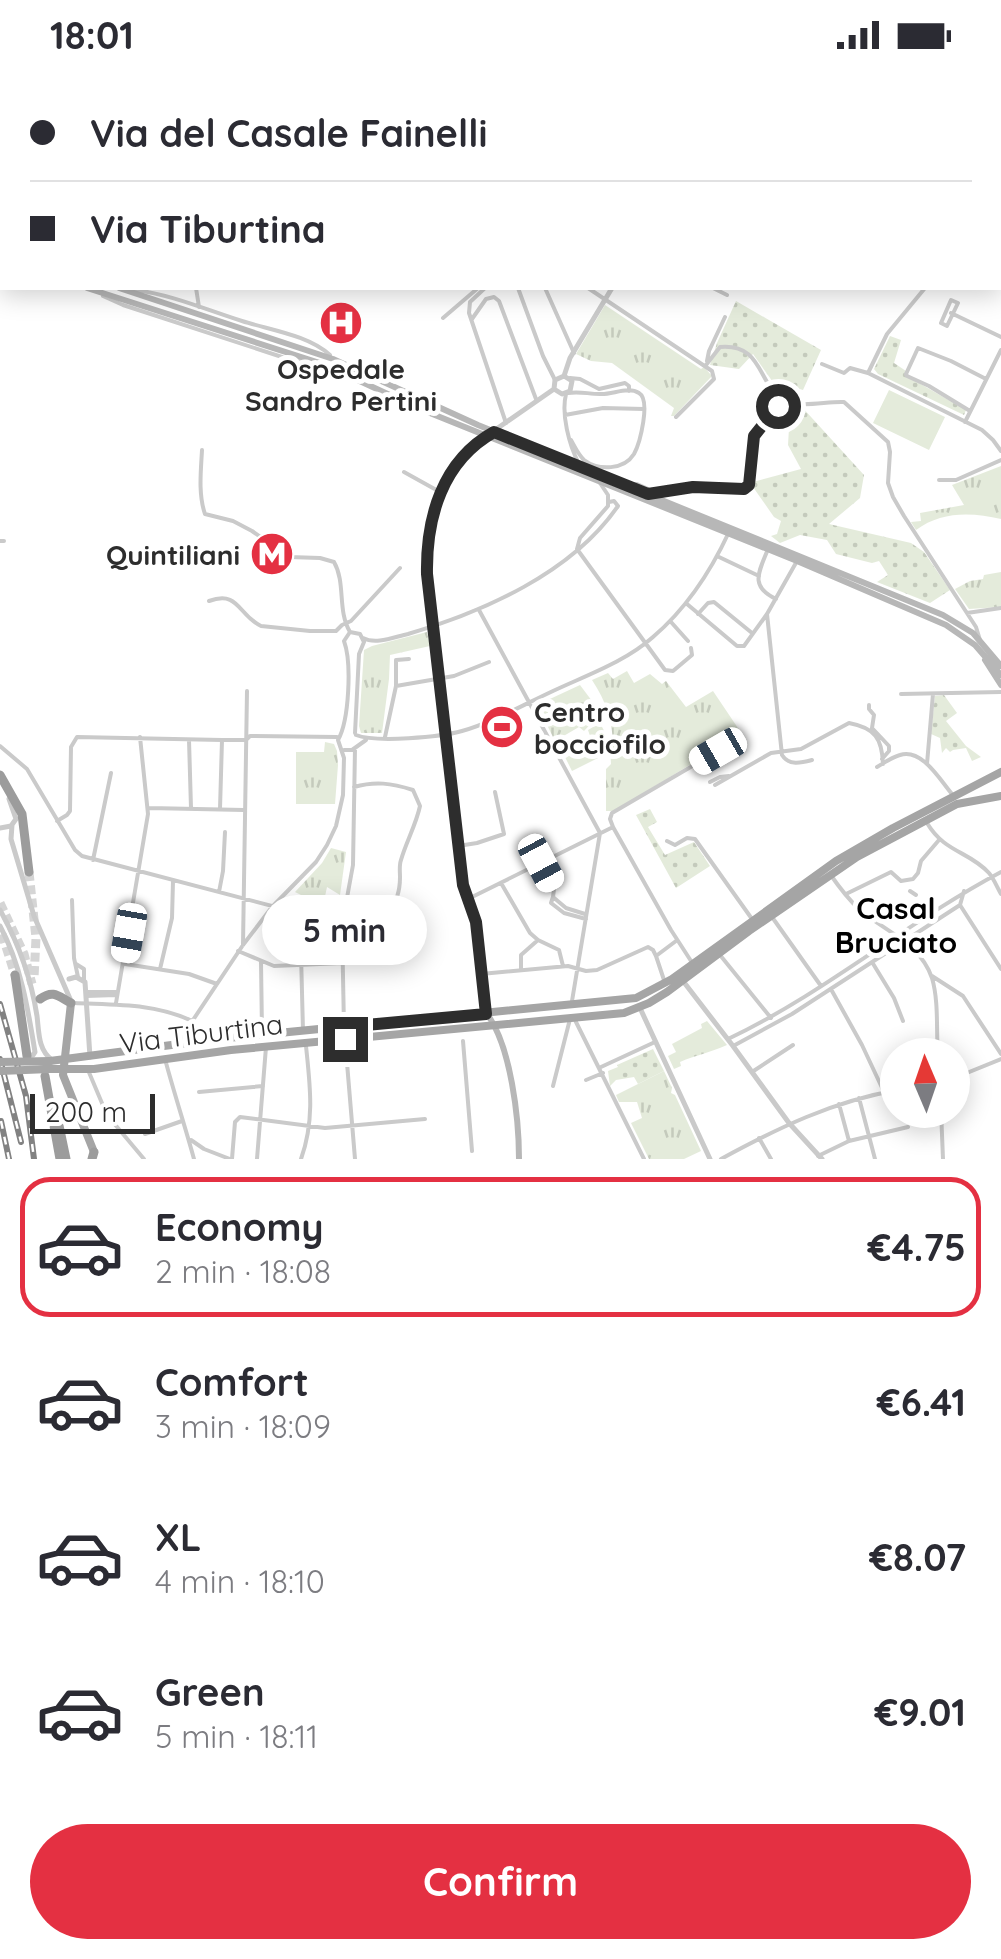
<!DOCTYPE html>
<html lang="en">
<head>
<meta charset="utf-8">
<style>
  :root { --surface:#fff; --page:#f7f7f7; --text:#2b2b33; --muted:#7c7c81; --line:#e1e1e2; --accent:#e43042 }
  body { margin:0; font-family:Quicksand,sans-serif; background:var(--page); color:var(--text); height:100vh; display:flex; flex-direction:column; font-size:38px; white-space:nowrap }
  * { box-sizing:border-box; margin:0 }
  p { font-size:32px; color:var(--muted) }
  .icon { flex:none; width:55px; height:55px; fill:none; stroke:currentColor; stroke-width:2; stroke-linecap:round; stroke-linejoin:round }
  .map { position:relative; height:1089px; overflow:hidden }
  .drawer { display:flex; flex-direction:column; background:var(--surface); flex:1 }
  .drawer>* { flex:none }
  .guide { position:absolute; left:0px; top:0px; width:1002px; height:220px; box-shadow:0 5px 25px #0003; display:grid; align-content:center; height:220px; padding:0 30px; background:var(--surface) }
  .needle { width:65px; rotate:358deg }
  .buttons { position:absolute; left:880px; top:968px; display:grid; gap:20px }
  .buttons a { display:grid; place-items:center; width:90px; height:90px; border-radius:50%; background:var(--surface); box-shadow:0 5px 25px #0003; font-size:50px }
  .scale { position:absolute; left:30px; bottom:25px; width:125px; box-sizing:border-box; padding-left:10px; border:5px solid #2d2d2d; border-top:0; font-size:28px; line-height:35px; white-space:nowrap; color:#2d2d2d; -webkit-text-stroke:8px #fff; paint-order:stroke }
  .end { position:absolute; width:45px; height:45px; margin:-22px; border:12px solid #2d2d2d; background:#fff; box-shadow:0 0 0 5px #fff }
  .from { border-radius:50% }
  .bubble { position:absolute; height:70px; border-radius:35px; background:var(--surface); box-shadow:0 5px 25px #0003; font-size:32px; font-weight:800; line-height:70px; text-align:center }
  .car { position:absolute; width:30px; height:60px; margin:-30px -15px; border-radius:12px; box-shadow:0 0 8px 2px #0007; background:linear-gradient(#fff 24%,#345 0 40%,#fff 0 76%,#345 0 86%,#fff 0) }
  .guide b { display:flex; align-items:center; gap:35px; height:95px; font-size:38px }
  .guide b+b { border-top:2px solid var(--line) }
  .guide i { width:25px; height:25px; background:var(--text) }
  ul { padding:18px 0 0; list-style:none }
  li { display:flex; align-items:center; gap:30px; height:140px; margin:0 20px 15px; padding:0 10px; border:5px solid transparent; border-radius:30px }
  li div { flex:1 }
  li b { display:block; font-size:38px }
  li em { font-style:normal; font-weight:800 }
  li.selected { border-color:var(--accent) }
  li>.icon { width:90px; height:90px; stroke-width:1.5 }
  .cta { display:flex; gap:20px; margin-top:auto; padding:20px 30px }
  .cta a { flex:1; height:115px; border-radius:60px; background:var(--accent); color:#fff; font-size:40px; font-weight:800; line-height:115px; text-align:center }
  .status { display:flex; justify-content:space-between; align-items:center; height:70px; padding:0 50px; background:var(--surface); direction:ltr }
  .status svg { height:28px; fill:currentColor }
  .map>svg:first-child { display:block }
  .grass { fill:url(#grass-dots) }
  .park { fill:url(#park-tufts) }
  .pitch { fill:#e4ebdb }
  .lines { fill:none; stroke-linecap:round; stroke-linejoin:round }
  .trunk-tunnel { stroke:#d5d5d5; stroke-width:9; stroke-dasharray:9 4.5; stroke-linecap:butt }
  .minor { stroke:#cacaca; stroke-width:4 }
  .tertiary { stroke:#cacaca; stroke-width:5 }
  .secondary { stroke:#b7b7b7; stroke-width:6 }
  .primary { stroke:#a5a5a5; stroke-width:8 }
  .trunk { stroke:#9c9c9c; stroke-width:9 }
  .rail-casing { stroke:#828282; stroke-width:6 }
  .rail { stroke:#fff; stroke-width:2.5; stroke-dasharray:8; stroke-linecap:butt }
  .primary-bridge { stroke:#a5a5a5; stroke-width:8 }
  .route { stroke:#2d2d2d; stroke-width:12 }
  .labels { text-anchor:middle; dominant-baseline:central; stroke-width:10; stroke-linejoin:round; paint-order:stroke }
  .poi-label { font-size:28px; font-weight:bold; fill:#2d2d2d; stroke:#fff }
  .street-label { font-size:28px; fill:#2d2d2d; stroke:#fff }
  .neighbourhood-label { font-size:30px; font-weight:bold; fill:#000; stroke:#fff }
</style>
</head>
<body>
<div class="status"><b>18:01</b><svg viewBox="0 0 49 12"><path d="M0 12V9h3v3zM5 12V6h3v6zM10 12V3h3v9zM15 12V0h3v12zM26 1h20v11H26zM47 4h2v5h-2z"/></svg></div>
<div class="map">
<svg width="1001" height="1089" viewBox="0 0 1001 1089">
  <defs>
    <pattern id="grass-dots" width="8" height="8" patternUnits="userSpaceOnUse" patternTransform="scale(2.5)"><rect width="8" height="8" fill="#e4ebdb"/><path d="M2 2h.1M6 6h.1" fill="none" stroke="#c4cabc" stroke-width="1.8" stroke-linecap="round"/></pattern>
    <pattern id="park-tufts" width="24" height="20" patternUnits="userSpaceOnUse" patternTransform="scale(2.5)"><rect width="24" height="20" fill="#e4ebdb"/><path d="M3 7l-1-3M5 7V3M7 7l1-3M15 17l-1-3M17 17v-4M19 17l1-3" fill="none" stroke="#c4cabc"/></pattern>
  </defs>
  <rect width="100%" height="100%" fill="#fff"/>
  <path class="grass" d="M736,231L821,280L803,320L780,313L775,315L753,284L739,299L710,295L717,273Z
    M890,266L901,270L894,293L906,301L905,305L966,340L964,345L878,304L874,299Z
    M783,332L801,336L864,405L860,428L829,454L911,473L924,482L950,520L930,533L877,512L888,505L879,491L872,493L836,484L827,470L800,465L780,473L771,466L777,464L781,451L774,447L753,417V412L801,399L788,375L789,358L774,342Z
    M944,625L957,643L946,651L966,676L981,687L972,691L966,678L953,680L950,682L946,678L942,683L940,668L931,664L935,626Z
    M650,739L657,752L648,757L665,785L694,772L710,796L676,818L636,745Z
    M653,979L664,1001L638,1014L634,1007L616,1010L610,1016L608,1001L618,997L617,995Z"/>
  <path class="park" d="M605,235L701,299L704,297L712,306L674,346H671L674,338L612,293L591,291L576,284Z
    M1001,396V449C972,442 941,441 916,460L911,452L921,451L920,443L964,435L952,415Z
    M1001,502V537L969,539L955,519L970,511L983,509L984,505Z
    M427,562L430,576L390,585L389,609L382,663H361L359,656L364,580L372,576Z
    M627,601L634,613L650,604L662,614L666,611L686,637L713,621L746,670L721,685L716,679L614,741H606V699L611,694L610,679L613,677C613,652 606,631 592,610L608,603L613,609Z
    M580,615L601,643L584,661L579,657L555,671L537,635Z
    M325,672L334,674L337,681L338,695L335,734H296V682H324Z
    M331,778L346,782L340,825L327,817L323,836L295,822L322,793Z
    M707,951L727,975C709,983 696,985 680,992L681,996L674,999L668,986L676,982L672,974L702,958L701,954Z
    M664,1001L672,1018L671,1023L675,1025L701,1081L684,1089H649L631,1053L642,1048L637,1032H619L616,1025Z"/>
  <path class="pitch" d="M889,320L945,347L929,380L873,353Z
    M600,653L612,676L601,682L602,686L572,701L562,681L590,666L588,660Z"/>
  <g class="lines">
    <path class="trunk-tunnel" d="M29,802L36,868L34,908
      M0,833L24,884L32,914
      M2,864L15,905"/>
    <path class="minor" d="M113,0L114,2
      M196,0L197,2
      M738,0L740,2
      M822,0L830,2
      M93,2L94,0
      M383,2L387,0
      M572,2L577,1
      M704,2L706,0
      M806,2V0
      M902,2L903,0
      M953,2L954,0
      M1000,39L1001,38
      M0,48L2,50
      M0,139L2,138
      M1000,165L1001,163
      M196,218L199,237
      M485,218L470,232L469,243L506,353
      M518,218L543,286L555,310
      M545,218L574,283
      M588,218L712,301L714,309L676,347
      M713,218L727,225
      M136,220C172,225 207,240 242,251C270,260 308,265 330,285
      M103,226L123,235L285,288L312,294
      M951,230L958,233L947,256L941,253Z
      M951,243L1001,267
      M443,248L478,218
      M472,249L486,229L494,227L499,231L536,329
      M707,291L709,281L725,247
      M822,294L844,303L850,298L868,303L982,360L993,370L1001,381
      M706,295L720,277C765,273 757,318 786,331C802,338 827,331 844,332L888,372L890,382L888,413L893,427L904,446L976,557L980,570
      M868,303L887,264L925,218
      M570,308L580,309L599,319L625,313L629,316V321
      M568,323C580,321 588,324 600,324C612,325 628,316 639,323C651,330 640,373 634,384C624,400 599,401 584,390C578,384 575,377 571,370
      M566,324C561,344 569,375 579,394
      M970,341L929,316L907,306L906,304L918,278L951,291L986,309
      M565,345L603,338L644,339
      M965,352L1001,280
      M202,380C201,400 198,424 205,444L233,451L252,461L289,487L320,488L334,492C346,513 337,540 350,562
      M404,402L440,422
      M939,410H956L1001,390
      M629,415L637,414L657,423
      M652,424L693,417H748L754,366L783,329
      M0,471H4
      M577,479L665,600L673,601L692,585L691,578
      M577,479L580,468L608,436V425L600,413
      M768,479C759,502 749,516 776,529
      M719,487L759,506
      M209,531C239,520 238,545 261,556L310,561H336L342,555L351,551L400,498
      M687,534L737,576H744L767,544L797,491
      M479,540L600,763
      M967,543L1001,538
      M698,544L708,533L714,532L752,563
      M767,544L782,685C789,696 801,693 812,690
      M671,552L688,571
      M350,562L360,564L364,572L359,584L355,663
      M363,568C376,575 394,567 408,564C483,542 572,503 618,436L614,431L609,432
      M396,616L454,606L489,592
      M901,624L1001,622
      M869,635V639L874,645L872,658L889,676V681L882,689
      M356,665C376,673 441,667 462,661C493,652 523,635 553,621C587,605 625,592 653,567C687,538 710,503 729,462
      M385,667L396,616V590L409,589
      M189,670L191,738
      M0,676L27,699L75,780L82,786L356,858C384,847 400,839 400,807C400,802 399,795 401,790C406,772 416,755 420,736L413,720C391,713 375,711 354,717
      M344,680H352L366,670
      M927,694L933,624
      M877,697C884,693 892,687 900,685C922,678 940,710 952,724
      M710,712L720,707L729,706
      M715,715L771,683L801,679L849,653C875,658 882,668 883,694
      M149,738L244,740
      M220,739L222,670
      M57,751L67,745L70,741L71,677L77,667L222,670H246L250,666L337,667
      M927,753C945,783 969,781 989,803C994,809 997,817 1001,824
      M613,757L671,860L691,891
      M667,771L675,775L687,768L695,769L752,849
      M458,776L477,773L504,764L495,722
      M93,790L111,703
      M541,793L554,819L553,827L566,838L585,844
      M830,804C839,817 849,830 860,840C886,862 920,873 932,908C939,932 936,960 938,985
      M501,813L530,863L538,870L559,880L563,896
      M910,821L916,825
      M219,822L223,801L225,762
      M846,824L891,802L901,811L913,809L918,803L921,791L939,770
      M553,827L551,833L564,843L586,849
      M468,829L613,757L610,749L612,743L718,681
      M72,830L74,888L78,907
      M960,835L1001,899
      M300,845L303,961
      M772,847L821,916
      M243,875L247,621
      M238,881L274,896L343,893
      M720,885L771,948
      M656,886L664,910
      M656,886L676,871
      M261,892L262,962
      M872,892L894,928L903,951
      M76,894L84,899V910
      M125,894L189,904L217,914
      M160,899L172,848L173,811
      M521,900V885L538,870
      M481,904L568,896L586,901L597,900L648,877L653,880L656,886
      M932,906L963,926L1001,984
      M832,921L862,975L884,1022
      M87,922H117
      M86,926L116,925
      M572,931L600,763
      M74,933C113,935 155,933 192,951
      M116,933L148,744L140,667
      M575,950L644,1089
      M728,969C825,923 907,852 1001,802
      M179,971L243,875L272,837L316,792L327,775L336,756L343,725L344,688L338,670C349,651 352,593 344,571L350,562
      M463,971L472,1081
      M735,975L792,944L960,835L964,821
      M165,989C174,1023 185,1056 194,1089
      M601,997L655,972
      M88,1000L107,1045L144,1089
      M752,1002L793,975
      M952,1009L1001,989
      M586,1010L603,1003
      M553,1016L570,949
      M199,1022L263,1016
      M859,1028L875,1089
      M839,1034L849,1071
      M941,1040L943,1089
      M145,1064L182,1051
      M759,1068L771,1089
      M191,1070L204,1079L230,1089
      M818,1086L849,1071L908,1057
      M232,1089L235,1052L240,1047L325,1058L425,1049
      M257,1089L266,977
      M301,1089C315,1050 310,1015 306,976
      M355,1089L344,957L342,855L353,795L355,678
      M721,1089C778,1058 833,1031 898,1020"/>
    <path class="tertiary" d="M673,0V2
      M1000,182H1001
      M1000,216L1001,217
      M554,319L562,324L570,321L572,311L564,306
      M495,360L554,319L555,310L564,306L570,288L612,218
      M12,755L11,769L34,846L71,931
      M0,758L11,756L16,749L9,729
      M0,840C19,874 31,907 37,946C39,962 38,980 52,990
      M0,856C21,895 28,939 35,982L33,985L27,986
      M69,909L76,907L85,912L90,987
      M683,911L733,976L789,1053L822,1089
      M640,938L710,1089
      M485,941L476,850L463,813L429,536C424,476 428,402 485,366"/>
    <path class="secondary" d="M0,178L2,179
      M0,186L2,187
      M87,218L323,294L420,339L797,491L946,555L975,575L1001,605
      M119,218L333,289L478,355L943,545L973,563L1001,596
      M985,590L1001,615
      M487,944C511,976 519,1049 519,1089"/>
    <path class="primary" d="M71,933L63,1005L94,1082
      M50,991L217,969L636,928L672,909L836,791L893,758L1001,702
      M50,999H94L231,980L624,943L649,933L667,922L749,861L857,787L957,734L1001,726"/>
    <path class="trunk" d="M0,705L22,744L29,802
      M15,905L27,986
      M40,929C54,919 59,927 71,933
      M45,1006L60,1089
      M57,1046L66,1089
      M92,1089L94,1082"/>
    <g class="rail-casing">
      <path id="rail" d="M0,934L26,1026L34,1089
        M0,989L21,1072
        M1,1051L9,1089"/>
    </g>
    <use href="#rail" class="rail"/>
    <path class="primary-bridge" d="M0,992L50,991
      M0,1001L50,999"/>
  </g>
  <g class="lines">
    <path class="route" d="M345,969L344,957L486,944L476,852L463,815L427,504C426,448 442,391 494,362L648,424L693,417L744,419L749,415L754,366L778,336"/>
  </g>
  <defs>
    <g id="hospital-disc" transform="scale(2.25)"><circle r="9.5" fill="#e43042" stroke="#fff"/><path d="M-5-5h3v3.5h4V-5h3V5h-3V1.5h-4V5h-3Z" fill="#fff"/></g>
    <g id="metro-disc" transform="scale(2.25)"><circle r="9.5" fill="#e43042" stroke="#fff"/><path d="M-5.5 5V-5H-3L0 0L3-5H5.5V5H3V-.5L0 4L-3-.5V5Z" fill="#fff"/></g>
    <g id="stadium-disc" transform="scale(2.25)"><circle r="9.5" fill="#e43042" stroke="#fff"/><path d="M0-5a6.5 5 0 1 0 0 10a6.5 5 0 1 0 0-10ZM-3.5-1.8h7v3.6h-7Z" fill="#fff"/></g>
  </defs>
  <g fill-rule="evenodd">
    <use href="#hospital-disc" x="341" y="253"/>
    <use href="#metro-disc" x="272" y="484"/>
    <use href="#stadium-disc" x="502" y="657"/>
  </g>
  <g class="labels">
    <g class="poi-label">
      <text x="341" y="298">Ospedale<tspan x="341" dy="32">Sandro Pertini</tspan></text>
      <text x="240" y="484" text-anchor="end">Quintiliani</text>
      <text x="534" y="641" text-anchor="start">Centro<tspan x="534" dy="32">bocciofilo</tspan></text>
    </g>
    <g class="street-label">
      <text transform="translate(201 963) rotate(-7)">Via Tiburtina</text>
    </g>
    <g class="neighbourhood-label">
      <text x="896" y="838">Casal<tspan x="896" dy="34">Bruciato</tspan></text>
    </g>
  </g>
</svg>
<div class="buttons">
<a><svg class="needle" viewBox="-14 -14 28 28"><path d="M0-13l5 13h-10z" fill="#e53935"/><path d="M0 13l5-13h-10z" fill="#7c7c81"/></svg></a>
</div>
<div class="scale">200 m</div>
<i class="end from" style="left:778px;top:336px"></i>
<i class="end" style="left:345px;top:969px"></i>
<div class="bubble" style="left:262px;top:825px;width:165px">5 min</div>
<i class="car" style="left:718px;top:681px;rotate:240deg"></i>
<i class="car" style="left:541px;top:793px;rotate:152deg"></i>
<i class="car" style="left:129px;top:863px;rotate:190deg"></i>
<div class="guide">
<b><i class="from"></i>Via del Casale Fainelli</b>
<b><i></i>Via Tiburtina</b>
</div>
</div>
<section class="drawer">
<ul>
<li class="selected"><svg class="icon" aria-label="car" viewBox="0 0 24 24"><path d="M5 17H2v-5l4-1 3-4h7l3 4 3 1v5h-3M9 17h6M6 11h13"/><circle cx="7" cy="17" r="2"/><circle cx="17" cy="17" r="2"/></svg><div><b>Economy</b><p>2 min · 18:08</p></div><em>€4.75</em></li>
<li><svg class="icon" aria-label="car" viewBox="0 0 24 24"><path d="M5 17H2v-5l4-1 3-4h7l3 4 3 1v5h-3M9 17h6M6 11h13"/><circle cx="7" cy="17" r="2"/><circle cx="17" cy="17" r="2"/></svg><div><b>Comfort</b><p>3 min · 18:09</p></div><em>€6.41</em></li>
<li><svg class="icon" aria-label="car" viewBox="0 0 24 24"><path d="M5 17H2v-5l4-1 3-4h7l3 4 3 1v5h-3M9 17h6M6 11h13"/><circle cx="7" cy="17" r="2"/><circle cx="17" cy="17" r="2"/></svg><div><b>XL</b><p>4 min · 18:10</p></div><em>€8.07</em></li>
<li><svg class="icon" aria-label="car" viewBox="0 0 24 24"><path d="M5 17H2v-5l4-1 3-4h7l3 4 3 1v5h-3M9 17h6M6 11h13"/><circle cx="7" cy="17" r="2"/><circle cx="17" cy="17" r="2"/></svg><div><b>Green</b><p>5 min · 18:11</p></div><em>€9.01</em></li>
</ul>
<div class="cta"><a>Confirm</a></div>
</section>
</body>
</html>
